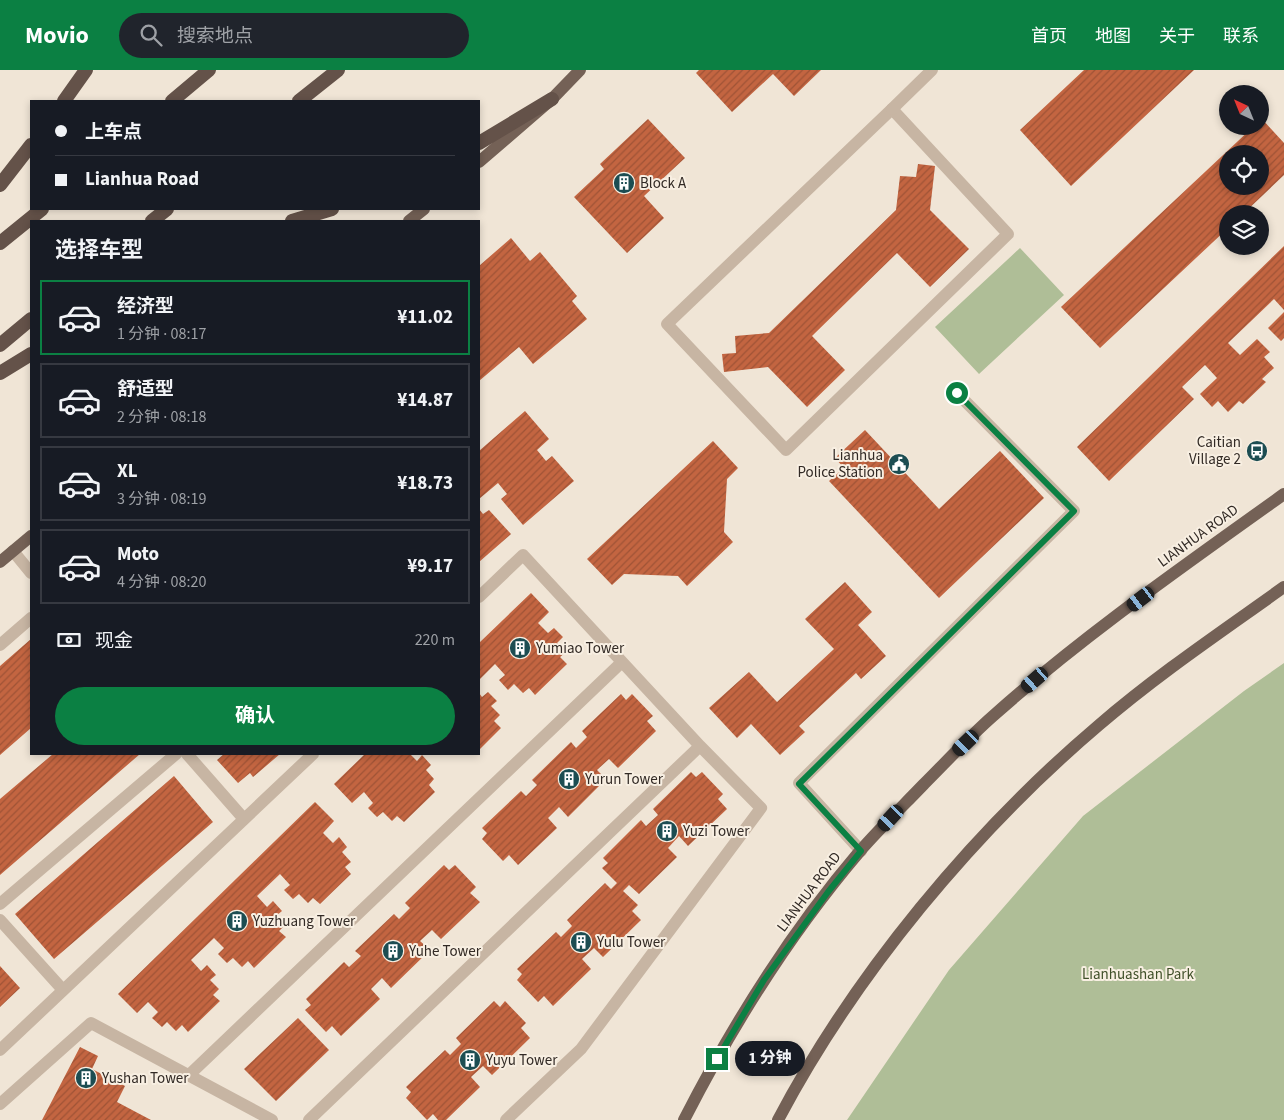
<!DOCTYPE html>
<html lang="zh">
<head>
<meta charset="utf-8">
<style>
  :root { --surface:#171b24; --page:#20242c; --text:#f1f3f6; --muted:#9ea1a6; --line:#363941; --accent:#0b8043 }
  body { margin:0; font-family:"Source Sans 3","Noto Sans SC",sans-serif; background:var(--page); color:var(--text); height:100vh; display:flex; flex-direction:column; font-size:19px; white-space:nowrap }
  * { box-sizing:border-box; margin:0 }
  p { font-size:16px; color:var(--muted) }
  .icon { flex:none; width:28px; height:28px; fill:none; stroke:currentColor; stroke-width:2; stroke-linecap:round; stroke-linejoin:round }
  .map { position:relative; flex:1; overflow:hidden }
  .details { position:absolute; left:30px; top:150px; width:450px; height:535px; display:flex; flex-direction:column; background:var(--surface); border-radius:0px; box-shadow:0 2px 8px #0003 }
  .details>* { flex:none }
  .guide { position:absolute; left:30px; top:30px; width:450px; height:110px; border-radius:0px; box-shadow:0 2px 8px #0003; display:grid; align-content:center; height:110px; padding:0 25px; background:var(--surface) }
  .needle { width:32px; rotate:317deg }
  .buttons { position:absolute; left:1219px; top:15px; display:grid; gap:10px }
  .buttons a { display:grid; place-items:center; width:50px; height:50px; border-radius:50%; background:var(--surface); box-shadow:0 2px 8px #0003; font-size:25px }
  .end { position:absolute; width:22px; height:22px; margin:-11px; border:6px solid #0b8043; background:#fff; box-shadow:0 0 0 2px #fff }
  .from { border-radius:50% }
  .bubble { position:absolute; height:35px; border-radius:18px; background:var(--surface); box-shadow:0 2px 8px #0003; font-size:16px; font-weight:700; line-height:35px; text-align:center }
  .car { position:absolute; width:15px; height:30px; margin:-15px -8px; border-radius:6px; box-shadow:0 0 4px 1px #0007; background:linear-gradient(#222 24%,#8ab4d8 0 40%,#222 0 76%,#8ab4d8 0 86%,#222 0) }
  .guide b { display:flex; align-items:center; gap:18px; height:48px; font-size:19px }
  .guide b+b { border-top:1px solid var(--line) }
  .guide i { width:12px; height:12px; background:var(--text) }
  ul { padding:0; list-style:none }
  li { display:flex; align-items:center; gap:15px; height:75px; margin:0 10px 8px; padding:0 15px; border:2px solid var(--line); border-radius:0px }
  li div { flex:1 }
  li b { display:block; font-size:19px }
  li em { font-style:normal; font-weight:700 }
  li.selected { border-color:var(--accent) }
  li>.icon { width:45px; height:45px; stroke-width:1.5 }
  h2 { padding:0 25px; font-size:22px; line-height:60px }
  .pay { display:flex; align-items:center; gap:12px; height:55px; padding:0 25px; font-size:19px }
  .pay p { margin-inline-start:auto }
  .primary-button { display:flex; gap:10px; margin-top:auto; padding:10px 25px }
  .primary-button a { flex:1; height:58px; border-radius:30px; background:var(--accent); color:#fff; font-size:20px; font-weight:700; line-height:58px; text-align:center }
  header { display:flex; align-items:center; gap:30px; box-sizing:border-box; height:70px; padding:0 25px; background:var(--accent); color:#fff }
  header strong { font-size:24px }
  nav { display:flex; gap:28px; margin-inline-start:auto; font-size:18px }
  .search { width:350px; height:45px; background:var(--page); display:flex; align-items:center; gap:12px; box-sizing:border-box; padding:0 18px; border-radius:28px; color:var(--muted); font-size:19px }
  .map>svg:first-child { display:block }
  .green { fill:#afbe97 }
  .building { fill:url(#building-hatch); fill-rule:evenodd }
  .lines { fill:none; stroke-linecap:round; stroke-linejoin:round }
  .service { stroke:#c7b5a3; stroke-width:12 }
  .minor { stroke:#c7b5a3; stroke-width:12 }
  .primary { stroke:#746156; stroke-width:12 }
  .trunk { stroke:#645249; stroke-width:14 }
  .route { stroke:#0b8043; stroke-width:6 }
  .labels { text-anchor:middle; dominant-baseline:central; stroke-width:4; stroke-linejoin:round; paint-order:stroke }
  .poi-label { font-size:15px; fill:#322a25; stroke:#f8efe2; text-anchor:start }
  .street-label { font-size:15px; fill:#322a25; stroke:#f8efe2 }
  .park-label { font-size:15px; fill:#405029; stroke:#f8efe2 }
</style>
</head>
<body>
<header>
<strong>Movio</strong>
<div class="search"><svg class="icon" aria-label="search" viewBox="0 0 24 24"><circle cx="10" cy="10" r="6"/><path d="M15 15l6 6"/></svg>搜索地点</div>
<nav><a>首页</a><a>地图</a><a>关于</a><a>联系</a></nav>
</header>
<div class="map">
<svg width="1284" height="1050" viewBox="0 0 1284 1050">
  <defs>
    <pattern id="building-hatch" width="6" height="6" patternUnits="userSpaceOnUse" patternTransform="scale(1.25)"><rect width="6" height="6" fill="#c36541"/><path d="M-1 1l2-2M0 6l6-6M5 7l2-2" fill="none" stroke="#9f5336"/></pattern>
  </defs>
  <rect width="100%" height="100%" fill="#f0e5d6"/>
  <path class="green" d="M1020,178L1064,225L979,304L935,257Z
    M1284,593V1050H847L949,900L1083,746L1244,621Z"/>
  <path class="building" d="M699,0H821L794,26L773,4L732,42L696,3Z
    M1084,0H1194L1071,116L1020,60Z
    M648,49L685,88L644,126L664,148L627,183L574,127L604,99L600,94Z
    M1262,49L1284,73V105L1243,144H1228V158L1100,278L1061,237L1254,56H1260V50ZM1228,84H1260V116H1228Z
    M918,94L935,96L930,140L969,179L930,217L897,183L812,266L845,300L807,337L768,297L724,302L722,284L736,283L735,266L769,263L896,140L900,106L916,107Z
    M511,168L530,191L540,182L577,226L572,231L587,249L533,294L519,277L479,311V196Z
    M1284,176V240L1274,229L1228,273L1240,285L1257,269L1270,282L1264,287L1274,298L1262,309L1266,312L1243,334L1239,331L1228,342L1218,331L1212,337L1200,324L1217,308L1205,295L1182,317L1194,329L1109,411L1077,377Z
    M1284,242V268L1281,271L1268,258Z
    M525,341L549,369L537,380L546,391L552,386L574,411L523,455L501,429L507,424L498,413L479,429V381Z
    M865,360L939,439L1000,381L1044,428L939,528L829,411L844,398L835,388Z
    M713,371L738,398L727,409L724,462L733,472L687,516L678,506L624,504L612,515L587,489Z
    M479,439L483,444L489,440L511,464L479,492Z
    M845,512L872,542L858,555L886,586L861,609L856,603L799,656L805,662L780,685L751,654L737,668L709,638L749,602L777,632L834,579L805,549Z
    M531,523L549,542L538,553L548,563L554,558L563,567L557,573L566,582L560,587L567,594L535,625L529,618L523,623L514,614L508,620L499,610L505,605L495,594L479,610V573Z
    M31,569V658L0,685V596Z
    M488,622L497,631L491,636L500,645L494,651L501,658L479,680V623L482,627Z
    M621,624L626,630L632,624L653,646L647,651L656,661L618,698L609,689L597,700L606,709L568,747L559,737L548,748L557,758L518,795L509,785L503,791L482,769L487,763L482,758L521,721L526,726L537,715L532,710L571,672L576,678L587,667L582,661Z
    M53,684H140L0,805V729Z
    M224,684H280L253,707L250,703L238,713L217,690Z
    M365,684H410L417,691L422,685L431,695L426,700L434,709L429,715L435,722L404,752L397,746L392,751L383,742L377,747L368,738L373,733L364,722L352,733L334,714Z
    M691,702L696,707L702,702L723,724L718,729L727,739L688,776L679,766L668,778L677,787L639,824L629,815L623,821L638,835L632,841L641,850L603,887L594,878L582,889L591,899L553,936L544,926L538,932L517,910L522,904L517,899L556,862L561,867L572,856L567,850L605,813L611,819L617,813L602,798L608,793L603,788L641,750L646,756L658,745L653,739Z
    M174,706L213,752L54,889L15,844Z
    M315,732L334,751L323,763L333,773L339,767L347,777L342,782L351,792L345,797L351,804L320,834L313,828L308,833L299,824L293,829L284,820L290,815L280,804L257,826L267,837L273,831L282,841L276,846L285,855L279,861L286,867L254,898L248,891L242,897L233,888L227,893L218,884L224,878L214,868L191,890L201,901L207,895L216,905L210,910L219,919L213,925L220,931L188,962L182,955L176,961L167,952L162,957L152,948L158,942L148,932L137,943L118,924Z
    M444,795L449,800L455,795L476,817L470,823L480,832L441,869L432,860L420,871L430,880L391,918L382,908L371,919L380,929L341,966L332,956L326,962L305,940L311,935L306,929L344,892L349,897L361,886L355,881L394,844L399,849L410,838L405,833Z
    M0,896L20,918L0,937Z
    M494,931L500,937L505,931L526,953L521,958L530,968L492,1005L483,996L471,1007L480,1017L446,1050H438L433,1044L427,1050L406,1028L411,1022L406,1017L445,980L450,985L461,974L456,968Z
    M298,948L329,980L276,1031L244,999Z
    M80,977L98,986L92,999L125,1016L117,1032L151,1050H42Z"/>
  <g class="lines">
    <path class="service" d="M892,39L1008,164L786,380L667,254Z
      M13,481L31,503
      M479,527L523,485L700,676L761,738L581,979L506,1050
      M0,575L31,548
      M187,684L244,749
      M861,781L799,713L1074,441L957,323
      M0,834L176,684
      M0,850L63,920
      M0,980L313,684
      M189,1005L622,592
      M0,1034L91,953L272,1050
      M309,1050L700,676"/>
    <path class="minor" d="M892,39L932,0"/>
    <path class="primary" d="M479,92L552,29L580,0
      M409,151L424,139
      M0,492L31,466
      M684,1050C732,956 791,862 860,781C880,758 903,736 924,714C947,691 969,667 993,646C1084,565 1185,495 1284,424
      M778,1050C855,904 974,761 1099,655C1157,605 1221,562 1284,517"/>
    <path class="trunk" d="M64,31L86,0
      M172,31L209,0
      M299,31L338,0
      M479,73L552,29
      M0,115L31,75
      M152,151L167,139
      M292,151L332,139
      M0,173L42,139
      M0,275L31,249
      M0,303L31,284"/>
  </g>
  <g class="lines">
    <path class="route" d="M717,989L764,910L828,822L861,781L799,714L1074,441L957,323"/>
  </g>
  <defs>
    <g id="building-disc" transform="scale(1.125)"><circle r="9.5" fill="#1c4d52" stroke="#f8efe2"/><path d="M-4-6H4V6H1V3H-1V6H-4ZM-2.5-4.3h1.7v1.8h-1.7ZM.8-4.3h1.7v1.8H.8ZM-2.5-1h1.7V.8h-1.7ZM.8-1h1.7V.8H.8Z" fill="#fff"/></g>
    <g id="bus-disc" transform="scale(1.125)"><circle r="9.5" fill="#1c4d52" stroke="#f8efe2"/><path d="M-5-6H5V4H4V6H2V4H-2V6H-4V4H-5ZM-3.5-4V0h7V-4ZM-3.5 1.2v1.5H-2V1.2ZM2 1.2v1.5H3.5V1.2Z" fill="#fff"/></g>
    <g id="civic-disc" transform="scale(1.125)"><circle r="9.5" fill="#1c4d52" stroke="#f8efe2"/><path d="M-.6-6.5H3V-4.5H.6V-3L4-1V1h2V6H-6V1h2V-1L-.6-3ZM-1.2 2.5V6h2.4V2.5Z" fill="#fff"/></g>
  </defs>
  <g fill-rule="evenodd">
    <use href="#building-disc" x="624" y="113"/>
    <use href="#bus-disc" x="1257" y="381"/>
    <use href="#civic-disc" x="899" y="394"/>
    <use href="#building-disc" x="520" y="578"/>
    <use href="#building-disc" x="569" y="709"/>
    <use href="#building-disc" x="667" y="761"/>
    <use href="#building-disc" x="237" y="851"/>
    <use href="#building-disc" x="581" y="872"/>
    <use href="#building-disc" x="393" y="881"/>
    <use href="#building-disc" x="470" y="990"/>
    <use href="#building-disc" x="86" y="1008"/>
  </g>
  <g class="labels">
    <g class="poi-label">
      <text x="640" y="113">Block A</text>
      <text x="1241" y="372" text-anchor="end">Caitian<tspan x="1241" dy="17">Village 2</tspan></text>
      <text x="883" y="385" text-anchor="end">Lianhua<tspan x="883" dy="17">Police Station</tspan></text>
      <text x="536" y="578">Yumiao Tower</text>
      <text x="585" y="709">Yurun Tower</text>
      <text x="683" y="761">Yuzi Tower</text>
      <text x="253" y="851">Yuzhuang Tower</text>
      <text x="597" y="872">Yulu Tower</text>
      <text x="409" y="881">Yuhe Tower</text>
      <text x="486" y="990">Yuyu Tower</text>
      <text x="102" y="1008">Yushan Tower</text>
    </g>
    <g class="street-label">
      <text transform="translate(1198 466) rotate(-36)">LIANHUA ROAD</text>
      <text transform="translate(809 822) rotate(-53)">LIANHUA ROAD</text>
    </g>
    <g class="park-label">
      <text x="1138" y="904">Lianhuashan Park</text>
    </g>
  </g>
</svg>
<div class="buttons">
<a><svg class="needle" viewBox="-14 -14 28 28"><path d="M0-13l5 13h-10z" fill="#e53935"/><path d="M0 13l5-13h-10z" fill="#9ea1a6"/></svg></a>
<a><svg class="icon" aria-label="locate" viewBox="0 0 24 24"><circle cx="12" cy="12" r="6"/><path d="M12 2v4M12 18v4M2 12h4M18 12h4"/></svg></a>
<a><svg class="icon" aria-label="layers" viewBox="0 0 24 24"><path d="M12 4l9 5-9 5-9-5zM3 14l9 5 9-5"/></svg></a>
</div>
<i class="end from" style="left:957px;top:323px"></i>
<i class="end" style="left:717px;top:989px"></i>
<div class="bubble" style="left:735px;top:971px;width:70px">1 分钟</div>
<i class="car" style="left:1141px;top:529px;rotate:233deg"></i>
<i class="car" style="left:1035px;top:610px;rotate:229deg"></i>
<i class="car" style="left:966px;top:673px;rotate:226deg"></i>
<i class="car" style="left:891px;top:748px;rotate:223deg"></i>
<div class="guide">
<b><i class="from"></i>上车点</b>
<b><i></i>Lianhua Road</b>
</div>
<section class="details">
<h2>选择车型</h2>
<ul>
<li class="selected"><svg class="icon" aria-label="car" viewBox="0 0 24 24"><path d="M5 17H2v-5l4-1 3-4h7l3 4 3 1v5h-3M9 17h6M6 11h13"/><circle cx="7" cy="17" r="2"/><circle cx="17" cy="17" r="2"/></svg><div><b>经济型</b><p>1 分钟 · 08:17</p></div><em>¥11.02</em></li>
<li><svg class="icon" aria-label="car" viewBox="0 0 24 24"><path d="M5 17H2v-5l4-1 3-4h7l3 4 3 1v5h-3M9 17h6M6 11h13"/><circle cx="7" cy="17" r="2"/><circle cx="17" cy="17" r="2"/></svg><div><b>舒适型</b><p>2 分钟 · 08:18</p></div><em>¥14.87</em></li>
<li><svg class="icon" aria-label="car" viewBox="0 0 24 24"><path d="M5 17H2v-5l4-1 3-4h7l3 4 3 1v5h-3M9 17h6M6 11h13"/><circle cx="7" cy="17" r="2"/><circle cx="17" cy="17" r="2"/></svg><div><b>XL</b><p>3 分钟 · 08:19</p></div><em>¥18.73</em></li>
<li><svg class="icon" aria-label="car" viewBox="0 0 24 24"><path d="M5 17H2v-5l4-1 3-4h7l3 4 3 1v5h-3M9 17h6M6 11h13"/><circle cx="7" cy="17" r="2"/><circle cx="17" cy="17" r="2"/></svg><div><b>Moto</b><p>4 分钟 · 08:20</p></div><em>¥9.17</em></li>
</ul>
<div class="pay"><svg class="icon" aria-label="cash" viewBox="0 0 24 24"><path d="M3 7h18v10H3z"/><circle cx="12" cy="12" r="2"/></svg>现金<p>220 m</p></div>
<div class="primary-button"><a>确认</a></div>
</section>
</div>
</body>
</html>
